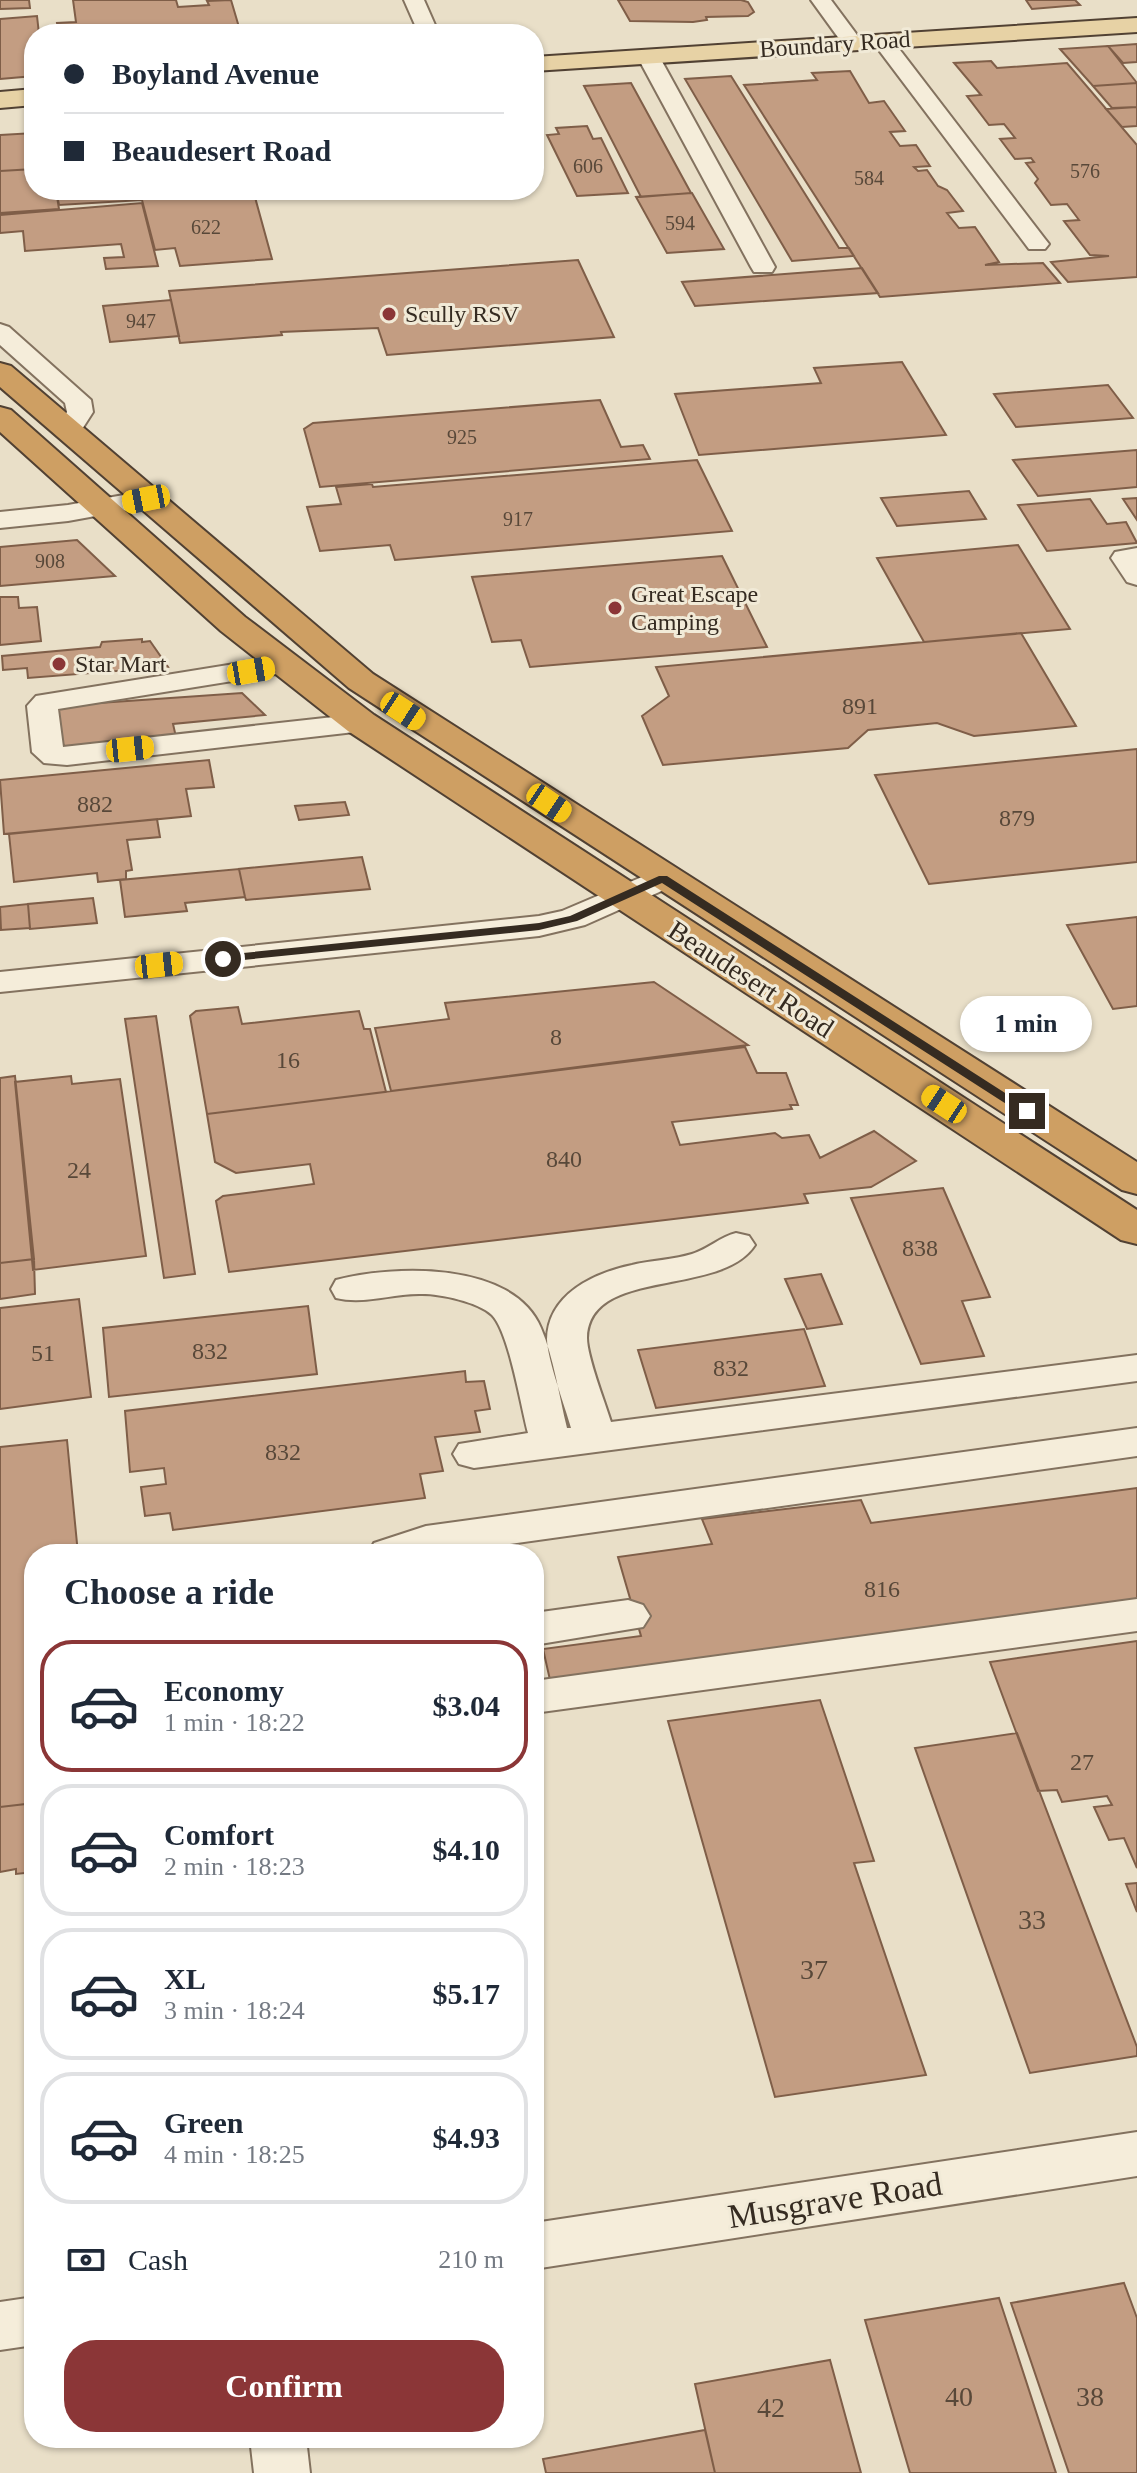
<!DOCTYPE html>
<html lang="en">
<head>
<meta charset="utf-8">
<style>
  :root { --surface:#fff; --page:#f2f2f3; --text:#1f2937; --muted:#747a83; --line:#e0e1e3; --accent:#8b3637 }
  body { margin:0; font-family:Georgia,serif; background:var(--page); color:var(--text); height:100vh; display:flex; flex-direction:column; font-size:30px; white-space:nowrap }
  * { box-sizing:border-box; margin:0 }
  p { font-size:26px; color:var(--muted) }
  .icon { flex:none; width:44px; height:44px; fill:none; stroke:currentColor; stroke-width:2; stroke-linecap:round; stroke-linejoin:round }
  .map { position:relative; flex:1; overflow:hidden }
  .side { position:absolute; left:24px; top:1544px; width:520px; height:904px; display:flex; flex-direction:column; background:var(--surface); border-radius:32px; box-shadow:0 2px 6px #0004 }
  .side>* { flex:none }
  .banner { position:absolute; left:24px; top:24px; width:520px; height:176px; border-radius:32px; box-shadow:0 2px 6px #0004; display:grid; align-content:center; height:176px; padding:0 40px; background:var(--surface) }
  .end { position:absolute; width:36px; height:36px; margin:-18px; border:10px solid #352b21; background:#fff; box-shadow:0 0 0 4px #fff }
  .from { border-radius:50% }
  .bubble { position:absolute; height:56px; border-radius:28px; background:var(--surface); box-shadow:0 2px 6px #0004; font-size:26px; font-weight:700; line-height:56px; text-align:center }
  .car { position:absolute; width:24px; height:48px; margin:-24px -12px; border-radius:10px; box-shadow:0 0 6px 2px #0007; background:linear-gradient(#f5c518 24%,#345 0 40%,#f5c518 0 76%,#345 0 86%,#f5c518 0) }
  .banner b { display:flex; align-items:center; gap:28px; height:76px; font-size:30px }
  .banner b+b { border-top:2px solid var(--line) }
  .banner i { width:20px; height:20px; background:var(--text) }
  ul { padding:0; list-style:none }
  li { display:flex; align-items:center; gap:24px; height:132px; margin:0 16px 12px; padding:0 24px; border:4px solid var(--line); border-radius:32px }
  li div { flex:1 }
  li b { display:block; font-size:30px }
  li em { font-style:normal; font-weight:700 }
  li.active { border-color:var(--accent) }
  li>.icon { width:72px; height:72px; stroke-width:1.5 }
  h2 { padding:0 40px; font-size:36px; line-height:96px }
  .pay { display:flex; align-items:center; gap:20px; height:88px; padding:0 40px; font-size:30px }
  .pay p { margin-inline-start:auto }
  .cta { display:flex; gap:16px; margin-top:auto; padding:16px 40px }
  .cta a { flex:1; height:92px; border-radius:32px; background:var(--accent); color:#fff; font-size:32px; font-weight:700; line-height:92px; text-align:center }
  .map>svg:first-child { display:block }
  .building { fill:#c39d82; stroke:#7f5e48; stroke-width:2 }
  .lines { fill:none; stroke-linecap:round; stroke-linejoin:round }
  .minor-casing { stroke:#83725f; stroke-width:4 }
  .major-casing { stroke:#514133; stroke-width:4 }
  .highway-casing { stroke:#514133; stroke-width:4 }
  .minor { fill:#f5edda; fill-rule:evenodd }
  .major { fill:#e7d2a5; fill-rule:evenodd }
  .highway { fill:#ce9f63; fill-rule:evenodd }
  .route { fill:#352b21 }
  .poi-dot { fill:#8b3637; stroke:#f1ead7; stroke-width:3 }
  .labels { text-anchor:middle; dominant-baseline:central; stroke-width:6; stroke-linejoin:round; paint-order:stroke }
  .far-number-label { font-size:20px; fill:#584839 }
  .far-street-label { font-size:24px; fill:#352b21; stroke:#f1ead7 }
  .far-poi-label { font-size:24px; fill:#352b21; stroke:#f1ead7; text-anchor:start }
  .number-label { font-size:24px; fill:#584839 }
  .street-label { font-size:28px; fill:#352b21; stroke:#f1ead7 }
  .near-number-label { font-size:28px; fill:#584839 }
  .near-street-label { font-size:34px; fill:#352b21; stroke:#f1ead7 }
</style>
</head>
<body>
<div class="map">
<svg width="1137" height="2473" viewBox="0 0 1137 2473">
  <rect width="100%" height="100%" fill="#e9dfc8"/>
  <path class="building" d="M0,0H29L30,8L0,9Z
    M73,0H176L178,7L209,5L207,1L231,0L241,34H59L57,23L76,22Z
    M618,0H741L748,2L754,12L748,16L706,17L707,20L693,22L630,21Z
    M1026,0H1075L1080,5L1032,9Z
    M37,16L39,34H34V76L0,79V19Z
    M1137,44V62L1123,63L1108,46Z
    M1108,46L1137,83L1093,86L1060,49Z
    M991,61L997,68L1067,63L1137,145V277L1068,282L1051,262L1109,256L1090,255L1064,221L1079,220L1067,204L1051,205L1035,183L1038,179L1026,163L1034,162L1031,158L1015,159L1000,139L1015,138L1004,124L989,125L967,96L981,95L954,63Z
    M850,71L869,103L884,101L905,131L890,132L900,146L916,145L930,166L914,167L918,171L927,170L938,186L947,190L963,211L947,213L959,228L975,227L999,262L985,265L1043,263L1060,283L880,297L744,85L817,80L812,73Z
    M731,76L839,248H849L854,256L792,261L685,79Z
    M631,83L691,193L641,197L584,86Z
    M1137,83V107L1112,108L1093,86Z
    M1137,107V126L1122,127L1106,109Z
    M587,126L593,139L601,138L628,193L577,196L547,135L559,134L556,128Z
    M34,133V169L0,171V135Z
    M34,169V190H56L59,209L0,213V171Z
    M56,190H253L272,259L180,266L175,248L155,250L142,200L59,205Z
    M692,193L724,249L667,253L636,197Z
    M142,203L158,266L106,269L104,258L124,257L121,244L25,251L23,231L0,233V215Z
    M578,260L614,337L387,355L378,328L281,332L282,335L180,343L169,291Z
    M862,268L878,293L695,306L682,282Z
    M171,300L179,336L110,342L103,306Z
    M902,362L946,435L699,455L675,394L821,383L814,368Z
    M1108,385L1133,418L1016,427L994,394Z
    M600,400L621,447L643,445L650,459L320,487L304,429L313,423Z
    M1137,450V487L1038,496L1013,460Z
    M697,460L732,531L395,560L390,545L320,551L307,507L341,504L336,487L372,484L373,487Z
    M969,491L986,519L897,526L881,498Z
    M1137,498V520L1123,499Z
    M1090,499L1107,524L1126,522L1137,543L1047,551L1018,505Z
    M77,540L115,576L0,586V547Z
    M1018,545L1070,629L924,642L877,558Z
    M722,556L767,647L530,667L521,640L492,642L472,577Z
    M0,597H18L19,608L37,607L41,641L0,645Z
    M1021,633L1076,726L974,736L937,723L868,730L848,748L663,765L642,716L669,696L656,667Z
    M142,639V642L150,641L168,667L28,678L27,668L3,670L2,656L100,647L102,642Z
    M242,693L265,715L173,724L176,737L62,747L56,706Z
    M1137,749V862L929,884L875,775Z
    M209,760L214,787L186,789L191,816L4,834L0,780Z
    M345,802L349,815L299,820L295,806Z
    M157,819L160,837L127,840L132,870L126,871V879L98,882L97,873L14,882L9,834Z
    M362,857L370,889L246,900L245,897L239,869Z
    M239,869L245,897L185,903L187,911L125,917L120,880Z
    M93,898L97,923L30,929L28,904Z
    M28,904L30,928L1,930L0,907Z
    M1137,917V1006L1113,1009L1067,925Z
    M654,982L748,1045L391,1091L375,1028L449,1019L445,1003Z
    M238,1007L242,1024L359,1011L364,1029H370L386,1092L207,1114L190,1016L196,1011Z
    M156,1016L195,1274L164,1278L125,1019Z
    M745,1047L757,1073H786L798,1105H790L792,1109L672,1122L680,1145L775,1133L782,1138L809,1135L820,1158L874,1131L916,1161L871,1187L804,1194L808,1203L229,1272L216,1201L223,1196L314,1184L310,1164L236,1173L215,1162L207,1114Z
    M15,1076L34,1259L0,1263V1078Z
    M71,1076L72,1084L120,1079L146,1256L33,1270L15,1082Z
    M943,1188L990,1297L962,1301L984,1356L921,1364L851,1198Z
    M34,1259L35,1294L0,1299V1263Z
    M821,1274L842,1324L807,1329L785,1279Z
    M79,1299L91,1397L0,1409V1308Z
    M308,1306L317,1374L109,1397L103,1328Z
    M804,1329L825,1386L656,1408L638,1350Z
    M465,1371L466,1382L484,1381L490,1409L475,1411L480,1432L435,1437L443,1471L420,1474L425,1498L173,1530L170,1513L145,1516L141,1487L166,1484L164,1468L130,1472L125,1411Z
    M67,1440L78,1554H34V1803L0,1807V1447Z
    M1137,1488V1602L550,1680L543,1649L641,1636L618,1557L712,1544L702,1519L861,1500L871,1523Z
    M1137,1641V1868L1124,1838L1109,1840L1094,1807L1112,1805L1107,1796L1062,1802L1057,1790L1038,1791L990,1662Z
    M820,1700L874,1861L854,1863L926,2075L775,2097L668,1721Z
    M1017,1733L1137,2047V2056L1030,2073L915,1748Z
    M34,1803V1872L16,1874V1869L0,1872V1807Z
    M1137,1883V1912L1126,1884Z
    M34,1967V2028L27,1968Z
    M1124,2283L1137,2318V2473H1069L1011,2303Z
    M999,2298L1056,2473H910L865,2320Z
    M830,2360L861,2473H715L695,2384Z
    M705,2430L715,2473H546L543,2459Z"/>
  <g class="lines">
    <g class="minor-casing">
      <path id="minor" d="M404,0H424L439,34H419Z
        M811,0H831L863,43L859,47H845Z
        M883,35L890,37L1045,239L1049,244L1045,249H1029L872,41Z
        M648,50L659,56L775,267L772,272H754L751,267L637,56Z
        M0,324L9,327L91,400L93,412L77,437H59L55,431L67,412L65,403L0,345Z
        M146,491L156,493L160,499L156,505L68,521L0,528V512L68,505Z
        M1137,548V585L1127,582L1111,558L1115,552Z
        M284,656L295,659L299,665L295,671L58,709L63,747L361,714L372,716L376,723L372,730L67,765L44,763L32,752L27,706L36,696Z
        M663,868L675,871L679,878L675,885L585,925L539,936L0,992V972L539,916L562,911Z
        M736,1233L749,1236L755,1245C721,1298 589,1266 587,1338C587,1357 605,1402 611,1422L1137,1355V1381L474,1468L459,1464L453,1454L459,1444L528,1433C521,1407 509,1332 492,1315C478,1302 441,1294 422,1294C393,1293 365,1305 336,1298L331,1289L336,1280C394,1265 513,1261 541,1328C554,1358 559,1396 567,1428H571C565,1406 547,1359 547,1339C548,1294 594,1273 632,1265C652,1260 673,1260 692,1254C708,1249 720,1237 736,1233Z
        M1137,1428V1456L439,1554H368L374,1543L426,1526Z
        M1137,1599V1631L534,1713V1681Z
        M628,1600L643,1605L650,1616L643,1627L534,1645V1613Z
        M1137,2132V2176L534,2269V2223Z
        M34,2297V2345L0,2350V2302Z
        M250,2438H306L310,2473H254Z"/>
    </g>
    <g class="major-casing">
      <path id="major" d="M1137,18V32L534,71V57Z
        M34,89V105L0,108V92Z"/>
    </g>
    <g class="highway-casing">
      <path id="highway" d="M0,363L11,366L373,674L1137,1162V1194L1122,1190L349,688L0,387Z
        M0,407L11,410L245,617L374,715L1137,1210V1244L1121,1240L348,731L221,631L0,432Z"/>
    </g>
    <use href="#minor" class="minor"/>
    <use href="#major" class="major"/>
    <use href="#highway" class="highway"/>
  </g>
  <path class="route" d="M659,876H667L1033,1111L1022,1114L662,883L577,921L539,930L223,962L217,959L223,955L539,923L570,916Z"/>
  <g class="poi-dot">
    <circle cx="389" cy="314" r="8"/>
    <circle cx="615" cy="608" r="8"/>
    <circle cx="59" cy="664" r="8"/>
  </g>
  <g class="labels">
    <g class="far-number-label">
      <text x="588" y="166">606</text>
      <text x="1085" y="171">576</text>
      <text x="869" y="178">584</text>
      <text x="680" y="223">594</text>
      <text x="206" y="227">622</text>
      <text x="141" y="321">947</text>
      <text x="462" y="437">925</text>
      <text x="518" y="519">917</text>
      <text x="50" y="561">908</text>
    </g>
    <g class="far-street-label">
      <text transform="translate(835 44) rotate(-4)">Boundary Road</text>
    </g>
    <g class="far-poi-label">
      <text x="405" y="314">Scully RSV</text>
      <text x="631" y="594">Great Escape<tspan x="631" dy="28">Camping</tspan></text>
      <text x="75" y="664">Star Mart</text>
    </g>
    <g class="number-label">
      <text x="860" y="706">891</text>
      <text x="95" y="804">882</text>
      <text x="1017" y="818">879</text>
      <text x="556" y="1037">8</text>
      <text x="288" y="1060">16</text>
      <text x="564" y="1159">840</text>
      <text x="79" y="1170">24</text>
      <text x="920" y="1248">838</text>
      <text x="210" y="1351">832</text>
      <text x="43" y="1353">51</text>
      <text x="731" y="1368">832</text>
      <text x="283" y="1452">832</text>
      <text x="882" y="1589">816</text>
      <text x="1082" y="1762">27</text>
    </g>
    <g class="street-label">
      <text transform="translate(751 979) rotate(33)">Beaudesert Road</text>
    </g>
    <g class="near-number-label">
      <text x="1032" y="1919">33</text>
      <text x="814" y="1969">37</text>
      <text x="959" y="2396">40</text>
      <text x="1090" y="2396">38</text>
      <text x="771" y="2407">42</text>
    </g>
    <g class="near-street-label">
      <text transform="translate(835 2200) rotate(-9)">Musgrave Road</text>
    </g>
  </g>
</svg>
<i class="end from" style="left:223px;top:959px"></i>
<i class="end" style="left:1027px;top:1111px"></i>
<div class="bubble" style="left:960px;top:996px;width:132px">1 min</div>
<i class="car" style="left:146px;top:499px;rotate:259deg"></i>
<i class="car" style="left:251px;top:671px;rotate:80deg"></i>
<i class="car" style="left:403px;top:711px;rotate:123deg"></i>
<i class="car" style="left:130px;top:749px;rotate:84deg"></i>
<i class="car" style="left:549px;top:803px;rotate:124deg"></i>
<i class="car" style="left:159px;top:965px;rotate:84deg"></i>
<i class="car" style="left:944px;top:1104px;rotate:303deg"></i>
<div class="banner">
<b><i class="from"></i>Boyland Avenue</b>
<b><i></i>Beaudesert Road</b>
</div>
<section class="side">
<h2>Choose a ride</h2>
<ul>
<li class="active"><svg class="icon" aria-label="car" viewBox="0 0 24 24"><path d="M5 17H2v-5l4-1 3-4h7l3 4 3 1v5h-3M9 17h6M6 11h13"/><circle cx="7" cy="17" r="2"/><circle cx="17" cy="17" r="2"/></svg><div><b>Economy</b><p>1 min · 18:22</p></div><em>$3.04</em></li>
<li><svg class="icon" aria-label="car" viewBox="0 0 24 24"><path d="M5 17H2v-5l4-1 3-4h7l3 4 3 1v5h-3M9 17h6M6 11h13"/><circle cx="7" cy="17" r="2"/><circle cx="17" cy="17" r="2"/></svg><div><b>Comfort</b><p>2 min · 18:23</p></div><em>$4.10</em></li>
<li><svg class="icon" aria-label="car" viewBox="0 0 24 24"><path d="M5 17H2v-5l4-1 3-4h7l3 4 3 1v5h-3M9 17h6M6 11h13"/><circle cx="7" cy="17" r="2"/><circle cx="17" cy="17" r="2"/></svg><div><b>XL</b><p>3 min · 18:24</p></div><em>$5.17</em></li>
<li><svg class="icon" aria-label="car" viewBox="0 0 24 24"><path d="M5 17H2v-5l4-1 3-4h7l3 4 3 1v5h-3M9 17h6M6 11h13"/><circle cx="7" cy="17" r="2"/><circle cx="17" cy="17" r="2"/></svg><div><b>Green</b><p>4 min · 18:25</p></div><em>$4.93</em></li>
</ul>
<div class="pay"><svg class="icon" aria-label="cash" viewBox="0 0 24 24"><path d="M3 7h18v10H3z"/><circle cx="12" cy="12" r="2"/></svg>Cash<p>210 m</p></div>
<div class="cta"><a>Confirm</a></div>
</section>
</div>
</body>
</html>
